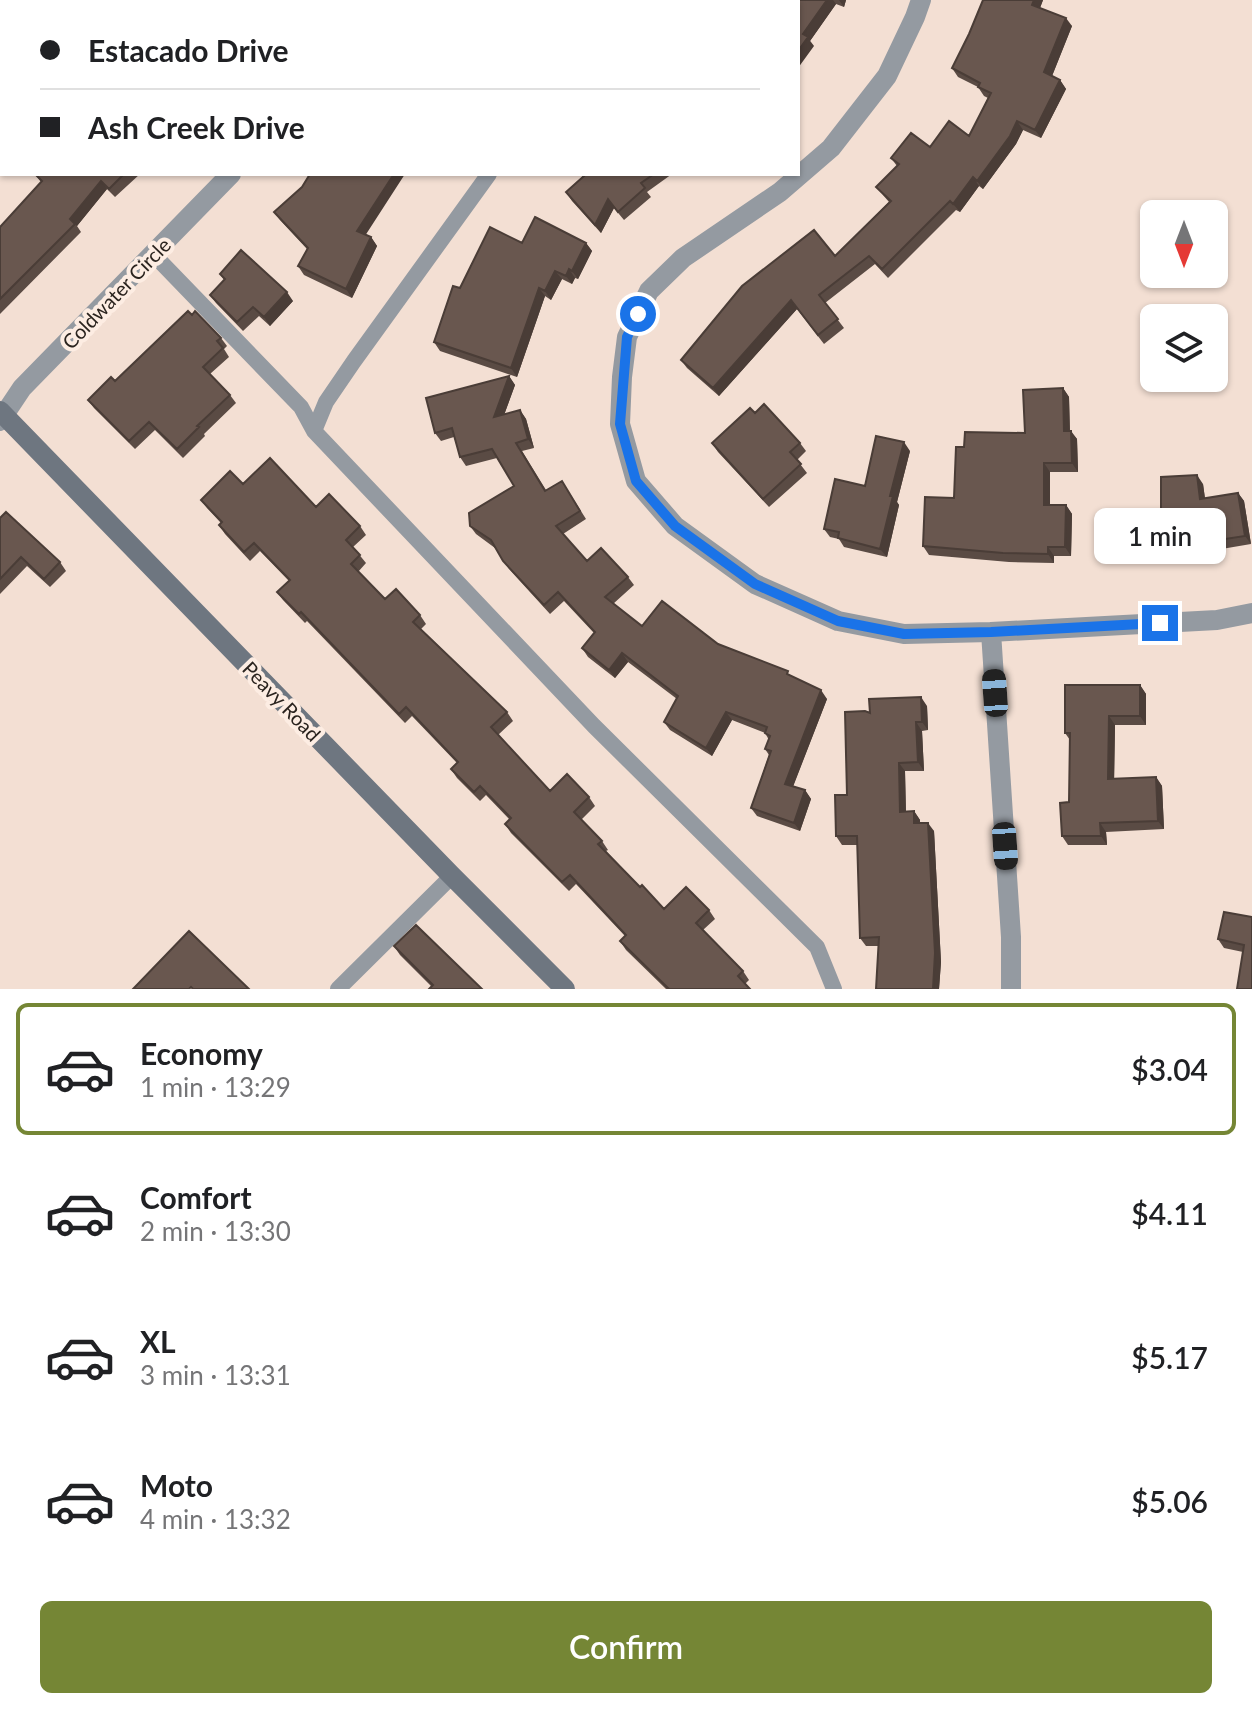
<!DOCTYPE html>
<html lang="en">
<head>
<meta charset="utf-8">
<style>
  :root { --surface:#fff; --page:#f2f2f2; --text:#202124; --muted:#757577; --line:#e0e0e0; --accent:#758635 }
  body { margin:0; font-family:Lato,sans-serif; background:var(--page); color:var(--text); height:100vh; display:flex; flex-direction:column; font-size:30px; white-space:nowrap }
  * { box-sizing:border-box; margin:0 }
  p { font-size:26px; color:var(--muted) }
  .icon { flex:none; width:44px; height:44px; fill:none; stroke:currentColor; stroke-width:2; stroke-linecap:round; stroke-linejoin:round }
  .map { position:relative; height:989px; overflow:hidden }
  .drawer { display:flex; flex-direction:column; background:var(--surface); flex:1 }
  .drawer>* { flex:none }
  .hud { position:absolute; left:0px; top:0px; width:800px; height:176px; box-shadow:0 2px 6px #0004; display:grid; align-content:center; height:176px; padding:0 40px; background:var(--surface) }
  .needle { width:52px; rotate:180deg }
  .tools { position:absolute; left:1140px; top:200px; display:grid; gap:16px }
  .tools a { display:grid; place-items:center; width:88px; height:88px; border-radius:12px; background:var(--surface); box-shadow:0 2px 6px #0004; font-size:40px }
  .end { position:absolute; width:36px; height:36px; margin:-18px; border:10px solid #1a73e8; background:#fff; box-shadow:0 0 0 4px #fff }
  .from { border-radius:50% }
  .bubble { position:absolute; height:56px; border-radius:12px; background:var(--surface); box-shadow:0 2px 6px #0004; font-size:26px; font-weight:600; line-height:56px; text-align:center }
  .car { position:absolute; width:24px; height:48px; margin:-24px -12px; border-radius:10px; box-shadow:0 0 6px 2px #0007; background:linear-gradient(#222 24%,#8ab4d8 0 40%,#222 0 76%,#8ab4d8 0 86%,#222 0) }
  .hud b { display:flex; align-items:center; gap:28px; height:76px; font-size:30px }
  .hud b+b { border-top:2px solid var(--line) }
  .hud i { width:20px; height:20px; background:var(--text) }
  ul { padding:14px 0 0; list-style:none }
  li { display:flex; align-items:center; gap:24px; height:132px; margin:0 16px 12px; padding:0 24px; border:4px solid transparent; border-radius:12px }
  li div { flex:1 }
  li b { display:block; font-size:30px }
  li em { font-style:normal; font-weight:600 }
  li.on { border-color:var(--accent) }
  li>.icon { width:72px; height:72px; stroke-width:1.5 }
  .button { display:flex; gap:16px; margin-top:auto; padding:16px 40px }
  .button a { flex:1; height:92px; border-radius:12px; background:var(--accent); color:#fff; font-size:32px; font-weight:600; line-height:92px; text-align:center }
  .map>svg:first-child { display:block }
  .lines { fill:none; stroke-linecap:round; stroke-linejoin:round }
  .stream { stroke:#6c768c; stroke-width:8 }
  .lane { stroke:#949aa1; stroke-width:16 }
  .street { stroke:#949aa1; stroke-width:20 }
  .secondary { stroke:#6e7680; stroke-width:20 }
  .wall { fill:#5a4b44 }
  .shaded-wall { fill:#4a3d37 }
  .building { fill:#69574f; stroke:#4a3d37; stroke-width:2 }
  .route { stroke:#1a73e8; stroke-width:10 }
  .labels { text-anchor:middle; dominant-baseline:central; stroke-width:8; stroke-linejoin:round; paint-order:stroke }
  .street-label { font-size:20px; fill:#2b241f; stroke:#fdede3 }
</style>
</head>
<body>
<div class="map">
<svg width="1252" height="989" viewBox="0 0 1252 989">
  <rect width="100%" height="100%" fill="#f3dfd3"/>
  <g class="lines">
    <path class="stream" d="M17,2V0
      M0,23L2,22"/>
    <path class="lane" d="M612,2L613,0
      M154,255L301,407L314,431L594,726L817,947L834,989
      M314,431L326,402L354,361L489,174
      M338,989L452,876"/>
    <path class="street" d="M921,0L915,17L887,76L831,148L780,192L683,258L649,291L627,337L622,377L620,424L636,481L675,526L755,584L838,621L904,634L991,632L1217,620L1252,613
      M357,2L358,0
      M0,421L22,388L231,174
      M991,632L1011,937V989"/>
    <path class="secondary" d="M0,411L452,876L565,989"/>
  </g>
  <path class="wall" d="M762,0H846L844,7L836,4L810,41L814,46Z
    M983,0H1043L1040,8L1072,26L1052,76L1060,80L1066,89L1041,138L1023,130L1016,144L983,189L979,186L960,212L956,210L888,278L875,264L825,303L844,328L824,344L797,309L719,396L687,368L681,360L835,256L889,202L876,187L897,166L891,158L969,136L988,98L984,96L978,87L958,77L952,68L969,34Z
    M35,174H140L115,197L107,189L77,226L81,232L0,314V227L41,182Z
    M581,174H672L647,192L651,197L624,220L614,208L601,233L572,201L566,192L583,176Z
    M274,212L371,237L377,246L352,298L304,275L298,266L307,249L280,220Z
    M522,243H586L592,251L578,279L575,278L572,284L562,279L551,300L545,296L517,377L440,351L434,342L460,288Z
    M220,274L293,301L270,326L259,316L243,331L216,303L210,295L224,280Z
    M221,338L227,346L224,349L229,357L210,374L230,395L236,403L204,434L205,436L183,458L155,430L135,449L94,408L88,400L115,381Z
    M509,376L515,385L504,415L520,410L526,419L534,448L522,451L546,490L562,481L586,519L563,534L587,561L628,577L634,585L613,604L642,626L718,644L792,676L827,699L793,786L805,790L811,799L800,831L757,816L751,808L769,755L765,749L769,740L765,733L732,720L712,756L670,730L664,722L677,699L628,662L615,678L588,657L582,648L594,633L564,601L550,614L509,569L495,548L476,534L470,526L514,486L497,458L466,466L460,457L454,437L441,441L435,433Z
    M1063,388L1069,397L1070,431L1077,439L1078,472H1050V505H1066L1072,514L1071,556H1054V563L1009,562L929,555L923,546L954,498L964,447L1025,433Z
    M755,413L800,443L806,451L797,460L807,473L769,507L718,452L712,443Z
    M910,451L897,502L899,505L887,557L844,547L839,539L830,537L824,529L865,486Z
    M243,484L316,507L360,526L366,535L353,547L366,563L358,572L385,599L420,615L426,624L421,629L507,712L513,721L498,735L550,791L589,797L595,806L581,820L602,841L608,850L606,851L640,887L664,909L709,910L715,919L703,930L743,971L749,980L745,984L750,989H666L626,950L620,941L625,936L576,884L569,891L511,833L505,824L510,820L486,795L480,801L457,778L451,769L457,763L412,716L405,723L307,621L305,623L283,600L277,592L289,581L260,551L250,561L225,534L219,525L221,523L207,508L201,500Z
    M1203,484L1205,498L1238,493L1244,501L1251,544L1198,553V556L1134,549L1128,541L1161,512Z
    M0,518L60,562L66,571L50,587L27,566L0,594Z
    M1140,685L1146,694V725H1115L1114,779L1156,777L1162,786L1164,829L1106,832L1107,845H1068L1062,836L1069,802L1070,740L1065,733Z
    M927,706L928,730L922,731L924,771H905L906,811H914L920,820V823L934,831L941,962L939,989H876L879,946H866L860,938L857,845H842L836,836L870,713Z
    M1252,917L1243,952L1224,948L1218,939Z
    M394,946L482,989L431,986L400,955Z"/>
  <path class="shaded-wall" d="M263,0H274L273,2H261Z
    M511,0H523L521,2H509Z
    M827,0H833L836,4L810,41L814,46L798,68V51L803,34Z
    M839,0H846L844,7Z
    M1034,0H1043L1038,13L1032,5Z
    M1066,18L1072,26L1050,81L1044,72Z
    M1060,80L1066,89L1041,138L1035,130Z
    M1017,121L1023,130L1016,144L983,189L977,181Z
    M394,174H405L363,239L357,231Z
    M973,177L979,186L960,212L953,204Z
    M101,181L107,189L77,226L70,219Z
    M608,199L614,208L601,233L595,225Z
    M371,237L377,246L352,298L346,289Z
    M586,243L592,251L578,279L572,271Z
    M569,269L575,278L572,284L566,276Z
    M555,271L562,279L551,300L545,291Z
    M539,288L545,296L517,377L511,368Z
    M287,292L293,301L270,326L264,317Z
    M791,300L797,309L719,396L713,388Z
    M509,376L515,385L500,426L494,417Z
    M1063,388L1069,397L1070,440L1064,431Z
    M520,410L526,419L534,448L528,439Z
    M1071,431L1077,439L1078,472L1072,463Z
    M904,442L910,451L897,502L899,505L887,557L880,549L890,496Z
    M1044,463L1050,472V513L1044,505Z
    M1197,475L1203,484L1206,507L1200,499Z
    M1238,493L1244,501L1251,544L1245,536Z
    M1066,505L1072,514L1071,556L1065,547Z
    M1048,547L1054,556V563L1048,554Z
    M622,653L628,662L615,678L609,670Z
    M1140,685L1146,694V725L1140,716Z
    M821,690L827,699L791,792L785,784Z
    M921,697L927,706L928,730L922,722Z
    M726,712L732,720L712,756L706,748Z
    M1109,716L1115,725L1114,788L1108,779Z
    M916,722L922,731L924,771L918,762Z
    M899,763L905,771L906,820L900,812Z
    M1156,777L1162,786L1164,829L1158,821Z
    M805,790L811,799L800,831L794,823Z
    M914,811L920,820V832L914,823Z
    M928,823L934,831L941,962L939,989H933Z
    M1100,823L1106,832L1107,845L1101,836Z"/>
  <path class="building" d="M140,0H204L207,2H143Z
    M210,0H263L261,2H208Z
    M424,0H511L509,2H423Z
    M762,0H827L803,34L808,37L798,51V2H761Z
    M983,0H1034L1032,5L1066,18L1044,72L1060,80L1035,130L1017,121L1010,136L977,181L973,177L953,204L950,201L882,269L869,256L819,295L838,319L818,335L791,300L713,388L681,360L742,286L814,230L835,256L891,201L876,187L899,164L891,158L911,133L930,147L949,121L969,136L991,93L978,87L980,83L952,68L969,34Z
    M35,174H124L109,189L101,181L70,219L75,224L0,299V227L42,181Z
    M310,174H394L357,231L371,237L346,289L298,266L308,248L274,212L302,187Z
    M583,174H654L641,183L645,188L618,212L608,199L595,225L566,192L584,176Z
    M535,217L586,243L572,271L569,269L566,276L555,271L545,291L539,288L511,368L434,342L453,286L460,288L490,227L522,243Z
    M241,250L287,292L264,317L253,307L237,322L210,295L225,279L220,274Z
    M188,311L192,315L195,311L221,338L217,341L223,348L203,367L230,395L197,426L199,427L177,449L149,422L129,441L88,400L111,377L115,381Z
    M509,376L494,417L520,410L528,439L516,443L545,491L562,481L580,511L556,526L587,561L601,548L628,577L605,597L642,626L662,601L718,644L788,671L787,674L821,690L785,784L805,790L794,823L751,808L771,751L765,749L770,736L765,733L767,727L726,712L706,748L664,722L678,696L622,653L609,670L582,648L595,632L558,592L544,605L503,561L491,540L470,526L469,513L514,486L492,449L460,457L452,428L435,433L426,398Z
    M1063,388L1064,431H1071L1072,463H1044V505H1066L1065,547H1048V554L1003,553L923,546L925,497L954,498L956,447H964L965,432L1025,433L1023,390Z
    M764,404L800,443L790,452L801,464L763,499L712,443L750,408L755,413Z
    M876,436L904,442L890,496H893L880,549L838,538L839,532L824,529L835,479L865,486Z
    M270,458L316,507L329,494L360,526L346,540L360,555L351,564L385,599L396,589L420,615L413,622L507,712L491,727L550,791L567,774L589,797L574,812L602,841L598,844L640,887L642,885L664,909L686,887L709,910L696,923L743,971L738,976L750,989H669L620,941L626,935L570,875L562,882L505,824L511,818L480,786L474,792L451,769L458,762L406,707L399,714L301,612L299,614L277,592L290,580L254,543L244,552L219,525L222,522L201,500L230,471L243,484Z
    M1197,475L1200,499L1238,493L1245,536L1192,544V547L1128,541L1130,512H1161V477Z
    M6,512L60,562L44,579L21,557L0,579V518Z
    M1065,685H1140V716H1109L1108,779L1156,777L1158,821L1100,823L1101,836H1062L1060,803L1069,802L1070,733H1065Z
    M921,697L922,722H916L918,762L899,763L900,812L914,811V823H928L935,953L933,989H876L879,937L860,938L857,836H836L835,795H847L845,712L865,711L870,713L869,699Z
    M1224,912L1252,917V989H1237L1244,945L1218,939Z
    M416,925L482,989H429L433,985L394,946Z
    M189,931L249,989H193L191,987L189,989H133Z"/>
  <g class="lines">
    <path class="route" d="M638,314L627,337L620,424L636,481L675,526L755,584L838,621L904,634L991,632L1160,623"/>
  </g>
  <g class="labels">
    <g class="street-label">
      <text transform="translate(116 293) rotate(-46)">Coldwater Circle</text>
      <text transform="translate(282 701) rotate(46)">Peavy Road</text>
    </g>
  </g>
</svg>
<div class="tools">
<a><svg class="needle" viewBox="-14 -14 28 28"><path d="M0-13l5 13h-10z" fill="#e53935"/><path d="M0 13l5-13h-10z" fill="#757577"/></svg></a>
<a><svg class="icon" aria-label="layers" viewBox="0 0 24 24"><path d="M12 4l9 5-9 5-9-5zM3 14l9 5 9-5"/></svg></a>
</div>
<i class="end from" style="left:638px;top:314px"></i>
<i class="end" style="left:1160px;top:623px"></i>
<div class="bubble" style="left:1094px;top:508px;width:132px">1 min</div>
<i class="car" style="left:995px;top:693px;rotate:356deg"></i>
<i class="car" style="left:1005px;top:846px;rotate:176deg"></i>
<div class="hud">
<b><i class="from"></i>Estacado Drive</b>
<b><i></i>Ash Creek Drive</b>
</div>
</div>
<section class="drawer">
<ul>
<li class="on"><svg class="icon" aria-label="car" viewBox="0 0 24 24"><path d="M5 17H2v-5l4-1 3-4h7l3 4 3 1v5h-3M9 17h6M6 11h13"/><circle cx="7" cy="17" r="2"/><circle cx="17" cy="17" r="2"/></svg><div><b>Economy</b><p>1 min · 13:29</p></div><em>$3.04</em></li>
<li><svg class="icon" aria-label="car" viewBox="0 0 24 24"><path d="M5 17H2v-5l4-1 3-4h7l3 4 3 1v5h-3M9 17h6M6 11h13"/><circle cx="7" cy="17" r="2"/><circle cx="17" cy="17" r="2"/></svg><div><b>Comfort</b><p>2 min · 13:30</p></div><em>$4.11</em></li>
<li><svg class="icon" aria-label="car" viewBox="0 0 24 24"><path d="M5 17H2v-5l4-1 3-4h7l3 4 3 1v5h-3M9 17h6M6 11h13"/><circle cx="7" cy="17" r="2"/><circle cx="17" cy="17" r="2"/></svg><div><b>XL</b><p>3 min · 13:31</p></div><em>$5.17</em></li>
<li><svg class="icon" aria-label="car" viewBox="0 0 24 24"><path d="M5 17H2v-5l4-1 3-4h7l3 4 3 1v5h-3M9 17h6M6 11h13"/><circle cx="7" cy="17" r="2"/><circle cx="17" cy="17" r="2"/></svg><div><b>Moto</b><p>4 min · 13:32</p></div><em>$5.06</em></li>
</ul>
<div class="button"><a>Confirm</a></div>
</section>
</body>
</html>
